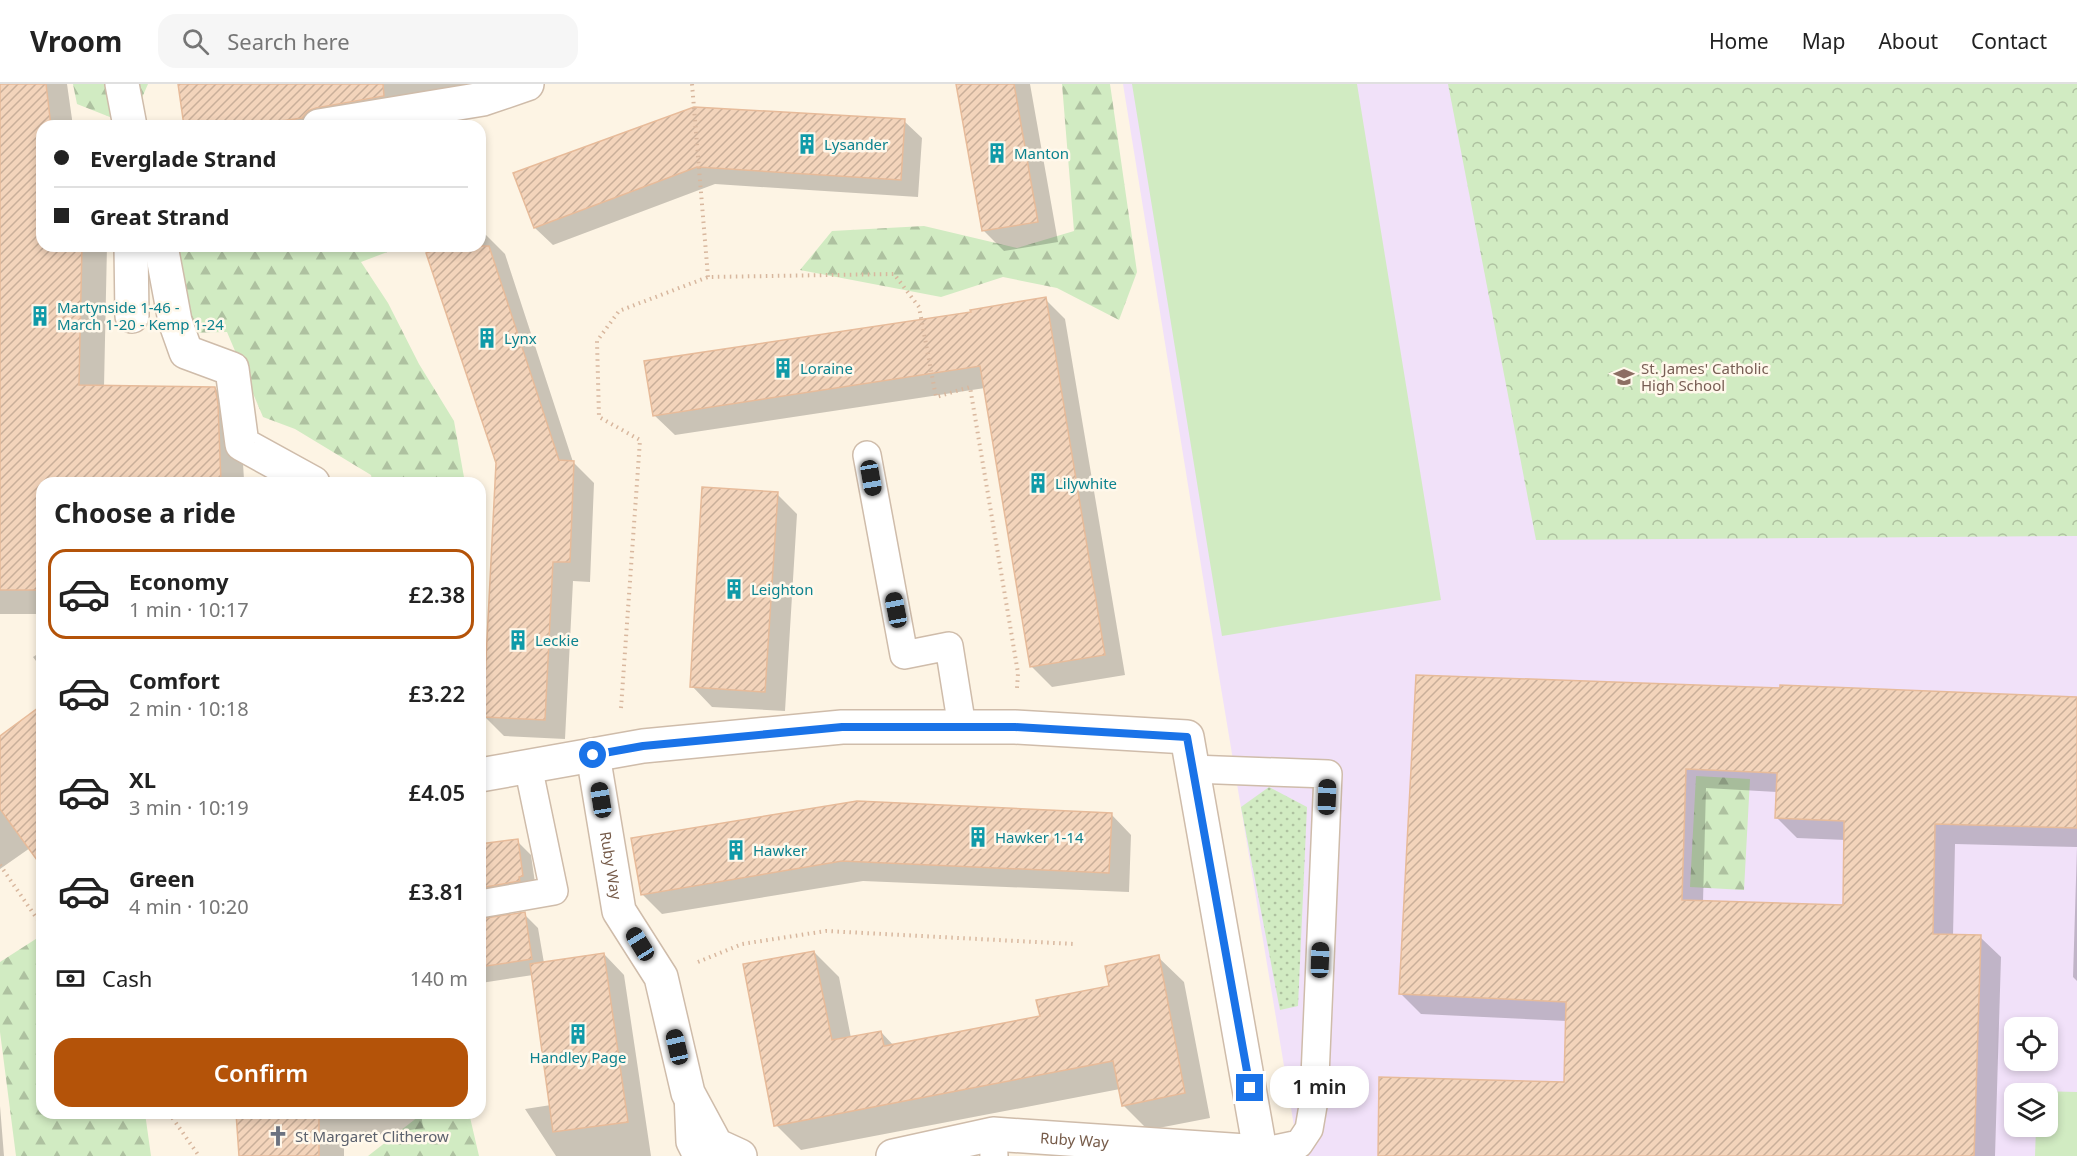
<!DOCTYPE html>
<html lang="en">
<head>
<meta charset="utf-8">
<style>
  :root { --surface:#fff; --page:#f6f6f6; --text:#222; --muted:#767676; --line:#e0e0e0; --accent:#b45309 }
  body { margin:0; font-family:"Noto Sans",sans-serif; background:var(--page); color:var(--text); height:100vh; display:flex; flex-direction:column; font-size:22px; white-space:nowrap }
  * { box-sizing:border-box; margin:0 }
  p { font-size:20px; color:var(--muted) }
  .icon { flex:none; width:33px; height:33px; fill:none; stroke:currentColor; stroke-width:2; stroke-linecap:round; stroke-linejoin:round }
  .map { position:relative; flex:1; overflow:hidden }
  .panel { position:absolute; left:36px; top:393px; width:450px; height:642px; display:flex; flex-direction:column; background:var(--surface); border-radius:18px; box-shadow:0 3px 9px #0003 }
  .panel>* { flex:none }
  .guide { position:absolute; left:36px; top:36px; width:450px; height:132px; border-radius:18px; box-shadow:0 3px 9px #0003; display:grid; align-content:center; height:132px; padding:0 18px; background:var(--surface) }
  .controls { position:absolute; left:2004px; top:933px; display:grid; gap:12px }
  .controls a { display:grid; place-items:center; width:54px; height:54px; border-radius:12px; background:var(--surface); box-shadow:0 3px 9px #0003; font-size:30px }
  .end { position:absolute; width:27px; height:27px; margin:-14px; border:8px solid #1a73e8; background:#fff; box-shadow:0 0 0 3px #fff }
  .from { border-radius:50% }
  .bubble { position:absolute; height:42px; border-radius:18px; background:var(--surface); box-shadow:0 3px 9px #0003; font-size:20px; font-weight:600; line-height:42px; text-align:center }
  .car { position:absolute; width:18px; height:36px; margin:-18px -9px; border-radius:8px; box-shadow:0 0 4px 2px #0007; background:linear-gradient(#222 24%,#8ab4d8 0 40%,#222 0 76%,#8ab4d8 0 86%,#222 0) }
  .guide b { display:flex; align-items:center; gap:21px; height:57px; font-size:22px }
  .guide b+b { border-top:2px solid var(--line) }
  .guide i { width:15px; height:15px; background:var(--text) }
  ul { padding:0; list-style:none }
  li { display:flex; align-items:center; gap:18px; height:90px; margin:0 12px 9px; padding:0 6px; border:3px solid transparent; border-radius:18px }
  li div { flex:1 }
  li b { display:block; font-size:22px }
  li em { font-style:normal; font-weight:600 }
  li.active { border-color:var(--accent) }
  li>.icon { width:54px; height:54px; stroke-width:1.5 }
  h2 { padding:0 18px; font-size:27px; line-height:72px }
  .pay { display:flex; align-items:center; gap:15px; height:66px; padding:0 18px; font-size:22px }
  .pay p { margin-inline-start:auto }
  .cta { display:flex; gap:12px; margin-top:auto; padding:12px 18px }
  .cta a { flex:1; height:69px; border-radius:18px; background:var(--accent); color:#fff; font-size:24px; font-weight:600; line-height:69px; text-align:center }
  header { display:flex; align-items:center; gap:36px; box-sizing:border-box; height:84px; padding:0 30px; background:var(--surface); border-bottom:2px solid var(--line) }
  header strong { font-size:28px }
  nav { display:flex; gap:33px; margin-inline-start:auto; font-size:21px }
  .search { width:420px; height:54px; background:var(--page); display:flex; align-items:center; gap:15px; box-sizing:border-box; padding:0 21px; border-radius:18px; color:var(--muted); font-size:22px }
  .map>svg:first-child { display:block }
  .education { fill:#f1e1f9; fill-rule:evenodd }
  .grass { fill:url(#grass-dots) }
  .forest { fill:url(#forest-firs) }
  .park { fill:url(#park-crowns) }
  .pitch { fill:#d1ebc2 }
  .shadow { fill:#0003; fill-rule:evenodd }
  .building { fill:url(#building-hatch); stroke:#e7bb9a; stroke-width:1.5; fill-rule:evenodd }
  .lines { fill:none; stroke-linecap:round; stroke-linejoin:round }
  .service-casing { stroke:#cfbcaa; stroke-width:30 }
  .minor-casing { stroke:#cfbcaa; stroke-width:36 }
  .path { stroke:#d8b79e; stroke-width:4; stroke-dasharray:1.5 4.5; stroke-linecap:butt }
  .service { stroke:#fff; stroke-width:27 }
  .minor { stroke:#fff; stroke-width:33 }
  .route { stroke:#1a73e8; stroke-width:8 }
  .labels { text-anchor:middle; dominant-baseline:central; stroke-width:5; stroke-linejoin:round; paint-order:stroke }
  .culture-label { font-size:15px; fill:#0d838f; stroke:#fff8eb; text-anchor:start }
  .education-label { font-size:15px; fill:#785e54; stroke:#fff8eb; text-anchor:start }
  .street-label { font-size:15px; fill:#765b49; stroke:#fff8eb }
  .worship-label { font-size:15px; fill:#5b616d; stroke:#fff8eb; text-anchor:start }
</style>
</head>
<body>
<header>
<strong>Vroom</strong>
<div class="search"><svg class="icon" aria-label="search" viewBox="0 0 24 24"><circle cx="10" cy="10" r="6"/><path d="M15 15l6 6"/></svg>Search here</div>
<nav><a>Home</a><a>Map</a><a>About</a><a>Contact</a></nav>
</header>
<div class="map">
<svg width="2077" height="1072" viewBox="0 0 2077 1072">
  <defs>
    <pattern id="grass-dots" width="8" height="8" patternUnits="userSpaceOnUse" patternTransform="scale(1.5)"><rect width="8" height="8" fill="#d1ebc2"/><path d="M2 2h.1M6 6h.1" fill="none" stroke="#aec1a0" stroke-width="1.8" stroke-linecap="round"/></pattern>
    <pattern id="forest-firs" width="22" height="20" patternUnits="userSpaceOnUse" patternTransform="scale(1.5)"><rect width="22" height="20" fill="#d1ebc2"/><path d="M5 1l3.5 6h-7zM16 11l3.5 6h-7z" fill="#aec1a0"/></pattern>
    <pattern id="park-crowns" width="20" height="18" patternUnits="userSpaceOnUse" patternTransform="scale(1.5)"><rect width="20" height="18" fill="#d1ebc2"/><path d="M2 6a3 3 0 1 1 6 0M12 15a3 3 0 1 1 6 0" fill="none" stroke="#aec1a0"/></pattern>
    <pattern id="building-hatch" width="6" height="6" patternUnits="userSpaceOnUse" patternTransform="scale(1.5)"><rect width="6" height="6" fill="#f3d4bb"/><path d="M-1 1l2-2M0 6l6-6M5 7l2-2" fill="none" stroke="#c9af9a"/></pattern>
  </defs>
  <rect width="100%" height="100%" fill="#fdf4e4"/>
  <path class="education" d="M1123,0H2077V1072H1299L1218,586ZM2014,944H2048V976H2014ZM2014,1010H2048V1042H2014Z"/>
  <path class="grass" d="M1269,703L1307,723L1298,922L1280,926L1241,723Z"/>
  <path class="forest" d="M73,0H148L130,41L77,20Z
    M1062,0H1110L1137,188L1119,236L1057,204L1003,193L941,213L800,186L832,147L924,142L1017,164L1074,147Z
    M167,162H403L361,178L388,219L419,280L454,337L465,399H373L371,391L295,345L263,333L227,248L184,249Z
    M1696,692L1750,695L1744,806L1690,803Z
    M42,851V1029H145L151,1072H16L0,948V878Z
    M423,1029H469L479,1072H368Z"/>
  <path class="park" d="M1448,0H2077V452L1536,456Z"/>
  <path class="pitch" d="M1132,0H1357L1441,516L1222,552Z
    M2037,1007L2077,1008V1072H2035L2036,1043L2048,1042V1010L2037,1009Z"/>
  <path class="shadow" d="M0,0H67L73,42H42V162H107L104,303L215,304L240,329L244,396L266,397L269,399H42V530H0Z
    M180,0H488L379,42H185Z
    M957,0H1030L1058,158L1004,167L984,147Z
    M904,37L922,54L918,113L715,100L553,161L535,144L515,90Z
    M485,150L505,170L573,378L594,399L590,498L573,497L565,655L504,652L484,632L497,378L450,162H480V152Z
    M1045,215L1065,235L1125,591L1052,603L1031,582L985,304L675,351L654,331L972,230Z
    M777,410L797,430L785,627L712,623L692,602Z
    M42,567V585L33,573Z
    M1417,592L2077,614V897L2073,893L2077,763L1955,760L1953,852L1980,853L2001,873L1995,1072H1379L1566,999L1567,937L1421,930L1401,910ZM1706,704L1777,708V734L1797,754L1846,756L1844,823L1703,818Z
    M42,623V781L30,764L0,785V654Z
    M1111,730L1131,751L1129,808L863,797L662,830L642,810Z
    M517,757L531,771L536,806L480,827V762Z
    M524,830L538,844L544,879L604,870L624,891L651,1072H556L525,1025L551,1021L533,891L481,899L480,898V837Z
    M814,868L839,893L851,954L881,948L894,962L1042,933L1111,903L1158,873L1184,898L1210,1034L1148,1046L1123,1021L1120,1005L801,1066L776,1041Z
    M0,1022L4,1072H0Z
    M237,1029H421L423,1044L344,1056V1072H240Z"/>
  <path class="building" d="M0,0H46L51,42H42V162H82L79,301L215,303L218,320L221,399H42V506H0Z
    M178,0H383L384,12L316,24L308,27L302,34L245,42H184Z
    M956,0H1014L1038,138L982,147Z
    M694,23L905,35L901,96L697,83L534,144L513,89Z
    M446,162H489L559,376L574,377L570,478H553L545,636L483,633L496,379L426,169Z
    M1046,213L1105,571L1030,583L980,282L653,332L644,277L971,228L970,226Z
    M702,403L778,408L765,608L690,603Z
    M1416,591L1780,604V601L2077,613V744L1935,740L1933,850L1981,851L1974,1072H1378L1379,993L1564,998L1566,918L1399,910ZM1686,685L1777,689L1775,734L1844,737L1843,821L1682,816Z
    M42,621V783L0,725V652Z
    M857,717L1112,729L1109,789L842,777L641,811L631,754Z
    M518,755L523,792L519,793L520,797L480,804V760Z
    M525,828L532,875L480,883V835Z
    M814,867L832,956L881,947L884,962L1040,932L1036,916L1109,902L1105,882L1159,871L1185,1009L1122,1022L1113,977L774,1042L743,880Z
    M604,869L628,1038L553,1048L530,880Z
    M236,1029H319V1072H239Z"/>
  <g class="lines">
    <g class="service-casing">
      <path id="service" d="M867,371L904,571L949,562L962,643
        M1192,685L1328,690L1314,1016L1309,1045L1299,1060L1261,1068
        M480,820L554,807L528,682
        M688,1009L690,1058L697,1072
        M993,1050L994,1072"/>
    </g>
    <g class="minor-casing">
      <g id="minor">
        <path d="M122,0L130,42"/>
        <path d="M319,42L483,15L527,0"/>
        <path d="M131,162L132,232"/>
        <path d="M161,162L175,237L186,268L232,285L242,360L313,399"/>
        <path id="s1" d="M593,671L619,827L661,893L688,1009L716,1061L740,1072"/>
        <path d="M480,691L643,662L842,643H1015L1187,653L1261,1072"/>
        <path id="s2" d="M893,1072L993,1050L1261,1068"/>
      </g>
    </g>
    <path class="path" d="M692,0L708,193
      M621,624L640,356L599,333L597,257L619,227L708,193L894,190L919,223L936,313L970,303L1018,589L1017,604
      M0,781L42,842
      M698,878L742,860L826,847L1074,860
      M169,1029L199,1072"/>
    <use href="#service" class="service"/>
    <use href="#minor" class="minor"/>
  </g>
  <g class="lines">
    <path class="route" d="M593,671L643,662L842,643H1015L1187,653L1250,1004"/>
  </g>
  <defs>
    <g id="building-bare" transform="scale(1.62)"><path d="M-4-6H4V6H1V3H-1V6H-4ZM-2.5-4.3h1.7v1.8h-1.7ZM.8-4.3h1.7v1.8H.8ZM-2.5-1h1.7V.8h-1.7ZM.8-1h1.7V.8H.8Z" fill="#0f9aa8" stroke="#fff8eb" stroke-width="2.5" paint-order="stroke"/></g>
    <g id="school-bare" transform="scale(1.62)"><path d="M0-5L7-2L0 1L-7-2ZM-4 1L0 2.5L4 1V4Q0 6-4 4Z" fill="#8d6e63" stroke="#fff8eb" stroke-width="2.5" paint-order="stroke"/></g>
    <g id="church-bare" transform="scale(1.62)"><path d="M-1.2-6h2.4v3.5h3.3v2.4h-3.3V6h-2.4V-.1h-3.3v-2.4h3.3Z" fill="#6b7280" stroke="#fff8eb" stroke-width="2.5" paint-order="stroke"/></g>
  </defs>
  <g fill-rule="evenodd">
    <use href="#building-bare" x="807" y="60"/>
    <use href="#building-bare" x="997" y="69"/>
    <use href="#building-bare" x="40" y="232"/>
    <use href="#building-bare" x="487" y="254"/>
    <use href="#building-bare" x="783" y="284"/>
    <use href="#school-bare" x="1624" y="293"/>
    <use href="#building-bare" x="1038" y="399"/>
    <use href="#building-bare" x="734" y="505"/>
    <use href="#building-bare" x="518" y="556"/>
    <use href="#building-bare" x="978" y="753"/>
    <use href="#building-bare" x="736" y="766"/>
    <use href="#building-bare" x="578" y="950"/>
    <use href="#church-bare" x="278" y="1052"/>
  </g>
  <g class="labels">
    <g class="culture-label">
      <text x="824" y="60">Lysander</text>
      <text x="1014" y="69">Manton</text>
      <text x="57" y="223">Martynside 1-46 -<tspan x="57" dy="17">March 1-20 - Kemp 1-24</tspan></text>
      <text x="504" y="254">Lynx</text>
      <text x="800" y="284">Loraine</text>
      <text x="1055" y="399">Lilywhite</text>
      <text x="751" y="505">Leighton</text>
      <text x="535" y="556">Leckie</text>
      <text x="995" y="753">Hawker 1-14</text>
      <text x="753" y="766">Hawker</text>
      <text x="578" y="973" text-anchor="middle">Handley Page</text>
    </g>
    <g class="education-label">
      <text x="1641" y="284">St. James' Catholic<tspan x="1641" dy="17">High School</tspan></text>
    </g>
    <g class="street-label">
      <text stroke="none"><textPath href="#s1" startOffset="112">Ruby Way</textPath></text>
      <text stroke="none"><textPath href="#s2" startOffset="184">Ruby Way</textPath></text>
    </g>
    <g class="worship-label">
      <text x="295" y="1052">St Margaret Clitherow</text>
    </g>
  </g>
</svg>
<div class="controls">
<a><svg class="icon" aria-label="locate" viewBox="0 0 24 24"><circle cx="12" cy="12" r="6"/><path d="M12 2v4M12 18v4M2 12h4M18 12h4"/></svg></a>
<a><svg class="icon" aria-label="layers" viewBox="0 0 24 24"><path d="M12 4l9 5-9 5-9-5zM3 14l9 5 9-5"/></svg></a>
</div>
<i class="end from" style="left:593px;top:671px"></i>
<i class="end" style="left:1250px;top:1004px"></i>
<div class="bubble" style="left:1270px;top:982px;width:99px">1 min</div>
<i class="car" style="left:871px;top:394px;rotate:170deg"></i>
<i class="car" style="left:896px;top:526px;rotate:349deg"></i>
<i class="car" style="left:1327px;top:713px;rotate:2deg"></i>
<i class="car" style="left:601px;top:716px;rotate:351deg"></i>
<i class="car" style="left:640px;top:860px;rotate:328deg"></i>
<i class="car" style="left:1320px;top:876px;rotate:2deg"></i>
<i class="car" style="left:677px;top:963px;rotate:347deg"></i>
<div class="guide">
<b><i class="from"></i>Everglade Strand</b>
<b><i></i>Great Strand</b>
</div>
<section class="panel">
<h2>Choose a ride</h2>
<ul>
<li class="active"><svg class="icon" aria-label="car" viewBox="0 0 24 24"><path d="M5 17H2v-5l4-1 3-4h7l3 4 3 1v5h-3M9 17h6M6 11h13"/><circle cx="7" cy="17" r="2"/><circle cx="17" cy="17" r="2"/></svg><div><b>Economy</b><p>1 min · 10:17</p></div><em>£2.38</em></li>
<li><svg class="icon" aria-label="car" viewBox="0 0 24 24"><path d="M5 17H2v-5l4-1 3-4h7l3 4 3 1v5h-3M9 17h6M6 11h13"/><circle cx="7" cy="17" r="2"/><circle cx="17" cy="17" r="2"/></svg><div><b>Comfort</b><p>2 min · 10:18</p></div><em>£3.22</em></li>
<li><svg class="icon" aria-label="car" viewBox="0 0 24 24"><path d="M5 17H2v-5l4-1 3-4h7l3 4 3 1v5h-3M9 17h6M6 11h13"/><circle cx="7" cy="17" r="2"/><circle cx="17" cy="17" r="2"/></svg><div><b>XL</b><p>3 min · 10:19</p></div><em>£4.05</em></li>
<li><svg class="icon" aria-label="car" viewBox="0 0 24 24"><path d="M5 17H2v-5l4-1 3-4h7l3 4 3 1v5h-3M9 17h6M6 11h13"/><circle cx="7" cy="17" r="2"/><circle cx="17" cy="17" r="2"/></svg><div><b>Green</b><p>4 min · 10:20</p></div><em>£3.81</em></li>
</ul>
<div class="pay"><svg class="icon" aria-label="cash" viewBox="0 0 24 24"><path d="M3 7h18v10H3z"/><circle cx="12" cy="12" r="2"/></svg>Cash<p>140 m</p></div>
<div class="cta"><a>Confirm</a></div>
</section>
</div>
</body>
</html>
